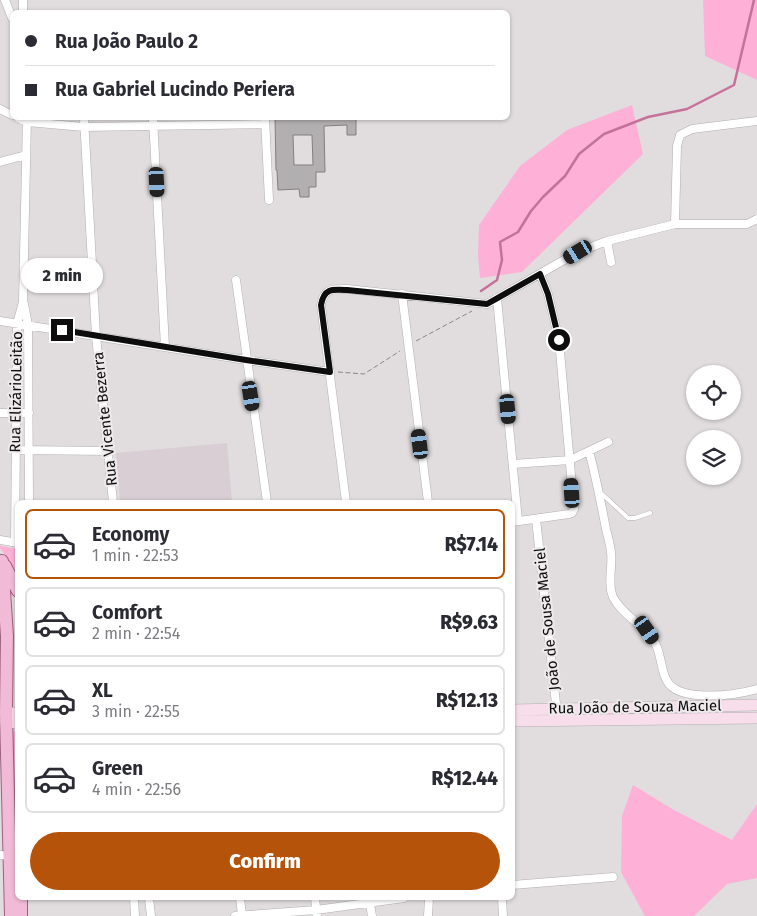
<!DOCTYPE html>
<html lang="en">
<head>
<meta charset="utf-8">
<style>
  :root { --surface:#fff; --page:#f2f2f3; --text:#2b2b33; --muted:#7c7c81; --line:#e1e1e2; --accent:#b45309 }
  body { margin:0; font-family:"Fira Sans",sans-serif; background:var(--page); color:var(--text); height:100vh; display:flex; flex-direction:column; font-size:19px; white-space:nowrap }
  * { box-sizing:border-box; margin:0 }
  p { font-size:16px; color:var(--muted) }
  .icon { flex:none; width:28px; height:28px; fill:none; stroke:currentColor; stroke-width:2; stroke-linecap:round; stroke-linejoin:round }
  .map { position:relative; flex:1; overflow:hidden }
  .panel { position:absolute; left:15px; top:500px; width:500px; height:400px; display:flex; flex-direction:column; background:var(--surface); border-radius:8px; box-shadow:0 1px 4px #0004 }
  .panel>* { flex:none }
  .top-card { position:absolute; left:10px; top:10px; width:500px; height:110px; border-radius:8px; box-shadow:0 1px 4px #0004; display:grid; align-content:center; height:110px; padding:0 15px; background:var(--surface) }
  .tools { position:absolute; left:686px; top:365px; display:grid; gap:10px }
  .tools a { display:grid; place-items:center; width:55px; height:55px; border-radius:50%; background:var(--surface); box-shadow:0 1px 4px #0004; font-size:25px }
  .end { position:absolute; width:22px; height:22px; margin:-11px; border:6px solid #0e0d0e; background:#fff; box-shadow:0 0 0 2px #fff }
  .from { border-radius:50% }
  .bubble { position:absolute; height:35px; border-radius:18px; background:var(--surface); box-shadow:0 1px 4px #0004; font-size:16px; font-weight:800; line-height:35px; text-align:center }
  .car { position:absolute; width:15px; height:30px; margin:-15px -8px; border-radius:6px; box-shadow:0 0 4px 1px #0007; background:linear-gradient(#222 24%,#8ab4d8 0 40%,#222 0 76%,#8ab4d8 0 86%,#222 0) }
  .top-card b { display:flex; align-items:center; gap:18px; height:48px; font-size:19px }
  .top-card b+b { border-top:1px solid var(--line) }
  .top-card i { width:12px; height:12px; background:var(--text) }
  ul { padding:9px 0 0; list-style:none }
  li { display:flex; align-items:center; gap:15px; height:70px; margin:0 10px 8px; padding:0 5px; border:2px solid var(--line); border-radius:8px }
  li div { flex:1 }
  li b { display:block; font-size:19px }
  li em { font-style:normal; font-weight:800 }
  li.on { border-color:var(--accent) }
  li>.icon { width:45px; height:45px; stroke-width:1.5 }
  .primary-button { display:flex; gap:10px; margin-top:auto; padding:10px 15px }
  .primary-button a { flex:1; height:58px; border-radius:30px; background:var(--accent); color:#fff; font-size:20px; font-weight:800; line-height:58px; text-align:center }
  .map>svg:first-child { display:block }
  .built { fill:#d9ced3 }
  .green { fill:#feb0d7 }
  .lines { fill:none; stroke-linecap:round; stroke-linejoin:round }
  .stream { stroke:#c4729c; stroke-width:2.5 }
  .building { fill:#b2afb0; stroke:#837f81; fill-rule:evenodd }
  .lane-casing { stroke:#b2afb0; stroke-width:5 }
  .street-casing { stroke:#b2afb0; stroke-width:9 }
  .secondary-casing { stroke:#b2afb0; stroke-width:12 }
  .primary-casing { stroke:#9c607f; stroke-width:14 }
  .path { stroke:#8a8788; stroke-width:1; stroke-dasharray:5 2.5; stroke-linecap:butt }
  .lane { stroke:#fff; stroke-width:4 }
  .street { stroke:#fff; stroke-width:8 }
  .secondary { stroke:#f8ddeb; stroke-width:11 }
  .primary { stroke:#f1bbd7; stroke-width:12 }
  .route { stroke:#0e0d0e; stroke-width:6 }
  .labels { text-anchor:middle; dominant-baseline:central; stroke-width:4; stroke-linejoin:round; paint-order:stroke }
  .street-label { font-size:15px; fill:#0e0d0e; stroke:#eeeaec }
</style>
</head>
<body>
<div class="map">
<svg width="757" height="916" viewBox="0 0 757 916">
  <rect width="100%" height="100%" fill="#e1ddde"/>
  <path class="built" d="M227,443L232,502H120L116,453Z"/>
  <path class="green" d="M703,0H757V80L705,56Z
    M632,105L643,154L522,272L480,278L478,256L479,225L520,166L567,130Z
    M0,546L17,549V572L0,548Z
    M14,731L17,733L16,916L12,732Z
    M633,785L674,810L732,840L757,804V878L727,884L694,916H645L621,872L622,816Z"/>
  <g class="lines">
    <path class="stream" d="M481,291L497,280L502,260L500,242L518,232L531,211L543,197L565,176L579,154L604,134L648,117L687,109L734,85L754,0"/>
  </g>
  <path class="building" d="M275,118H356V135H347V125L324,126L325,172H316V187H309V197H300L299,189L278,190L277,170H276ZM293,135H312L313,165H294Z"/>
  <g class="lines">
    <g class="lane-casing">
      <path id="lane" d="M601,493L628,518H635L650,513"/>
    </g>
    <g class="street-casing">
      <path id="street" d="M5,0L12,18
        M23,12V0
        M0,109L12,115
        M18,118L27,122L84,127L265,124
        M84,118L96,336L113,502
        M153,118L165,347
        M265,118L269,200
        M0,162L26,155
        M675,224H747L757,219
        M607,241L611,262
        M236,280L267,502
        M402,294L428,502
        M497,298L518,521
        M24,304L28,325L29,502
        M0,321L246,360L330,372
        M0,413H29
        M15,450L108,451
        M589,451C596,477 601,503 606,529C608,537 610,544 611,552C613,566 607,584 613,597C622,615 643,624 654,641C662,654 660,669 667,681C679,703 736,695 757,689
        M513,464L570,460L608,442
        M346,502L321,305C324,288 332,289 347,289L487,304L578,252L607,241L675,224L677,146L680,135L692,129L757,121
        M536,519L557,713
        M512,522L569,514L572,513L574,509L559,340L548,294L540,274
        M0,540L18,543
        M15,542L17,324L23,302L27,118
        M0,855L10,856
        M512,885L613,877
        M134,898L135,916
        M149,898L151,916
        M240,898L242,915
        M315,898L317,916
        M369,898L372,916
        M502,898L503,916
        M235,916L316,910L404,898
        M428,916L429,898"/>
    </g>
    <g class="secondary-casing">
      <path id="secondary" d="M512,710L757,705
        M6,713H18
        M512,721L757,718
        M6,722L18,723"/>
    </g>
    <g class="primary-casing">
      <path id="primary" d="M2,561L7,636L6,713L11,916
        M5,566L18,591
        M21,916V898"/>
    </g>
    <path class="path" d="M416,341L472,311
      M338,372L364,374L400,351"/>
    <use href="#lane" class="lane"/>
    <use href="#street" class="street"/>
    <use href="#secondary" class="secondary"/>
    <use href="#primary" class="primary"/>
  </g>
  <g class="lines">
    <path class="route" d="M62,330L246,360L330,372L321,305C324,288 332,289 347,290L487,304L540,274L548,294L559,340"/>
  </g>
  <g class="labels">
    <g class="street-label">
      <text transform="translate(16 392) rotate(-89)">Rua ElizárioLeitão</text>
      <text transform="translate(105 419) rotate(-96)">Rua Vicente Bezerra</text>
      <text transform="translate(547 619) rotate(-96)">João de Sousa Maciel</text>
      <text transform="translate(635 707) rotate(-1)">Rua João de Souza Maciel</text>
    </g>
  </g>
</svg>
<div class="tools">
<a><svg class="icon" aria-label="locate" viewBox="0 0 24 24"><circle cx="12" cy="12" r="6"/><path d="M12 2v4M12 18v4M2 12h4M18 12h4"/></svg></a>
<a><svg class="icon" aria-label="layers" viewBox="0 0 24 24"><path d="M12 4l9 5-9 5-9-5zM3 14l9 5 9-5"/></svg></a>
</div>
<i class="end from" style="left:559px;top:340px"></i>
<i class="end" style="left:62px;top:330px"></i>
<div class="bubble" style="left:21px;top:258px;width:82px">2 min</div>
<i class="car" style="left:157px;top:182px;rotate:177deg"></i>
<i class="car" style="left:578px;top:252px;rotate:239deg"></i>
<i class="car" style="left:251px;top:396px;rotate:171deg"></i>
<i class="car" style="left:508px;top:409px;rotate:175deg"></i>
<i class="car" style="left:420px;top:444px;rotate:353deg"></i>
<i class="car" style="left:572px;top:493px;rotate:356deg"></i>
<i class="car" style="left:647px;top:630px;rotate:145deg"></i>
<div class="top-card">
<b><i class="from"></i>Rua João Paulo 2</b>
<b><i></i>Rua Gabriel Lucindo Periera</b>
</div>
<section class="panel">
<ul>
<li class="on"><svg class="icon" aria-label="car" viewBox="0 0 24 24"><path d="M5 17H2v-5l4-1 3-4h7l3 4 3 1v5h-3M9 17h6M6 11h13"/><circle cx="7" cy="17" r="2"/><circle cx="17" cy="17" r="2"/></svg><div><b>Economy</b><p>1 min · 22:53</p></div><em>R$7.14</em></li>
<li><svg class="icon" aria-label="car" viewBox="0 0 24 24"><path d="M5 17H2v-5l4-1 3-4h7l3 4 3 1v5h-3M9 17h6M6 11h13"/><circle cx="7" cy="17" r="2"/><circle cx="17" cy="17" r="2"/></svg><div><b>Comfort</b><p>2 min · 22:54</p></div><em>R$9.63</em></li>
<li><svg class="icon" aria-label="car" viewBox="0 0 24 24"><path d="M5 17H2v-5l4-1 3-4h7l3 4 3 1v5h-3M9 17h6M6 11h13"/><circle cx="7" cy="17" r="2"/><circle cx="17" cy="17" r="2"/></svg><div><b>XL</b><p>3 min · 22:55</p></div><em>R$12.13</em></li>
<li><svg class="icon" aria-label="car" viewBox="0 0 24 24"><path d="M5 17H2v-5l4-1 3-4h7l3 4 3 1v5h-3M9 17h6M6 11h13"/><circle cx="7" cy="17" r="2"/><circle cx="17" cy="17" r="2"/></svg><div><b>Green</b><p>4 min · 22:56</p></div><em>R$12.44</em></li>
</ul>
<div class="primary-button"><a>Confirm</a></div>
</section>
</div>
</body>
</html>
